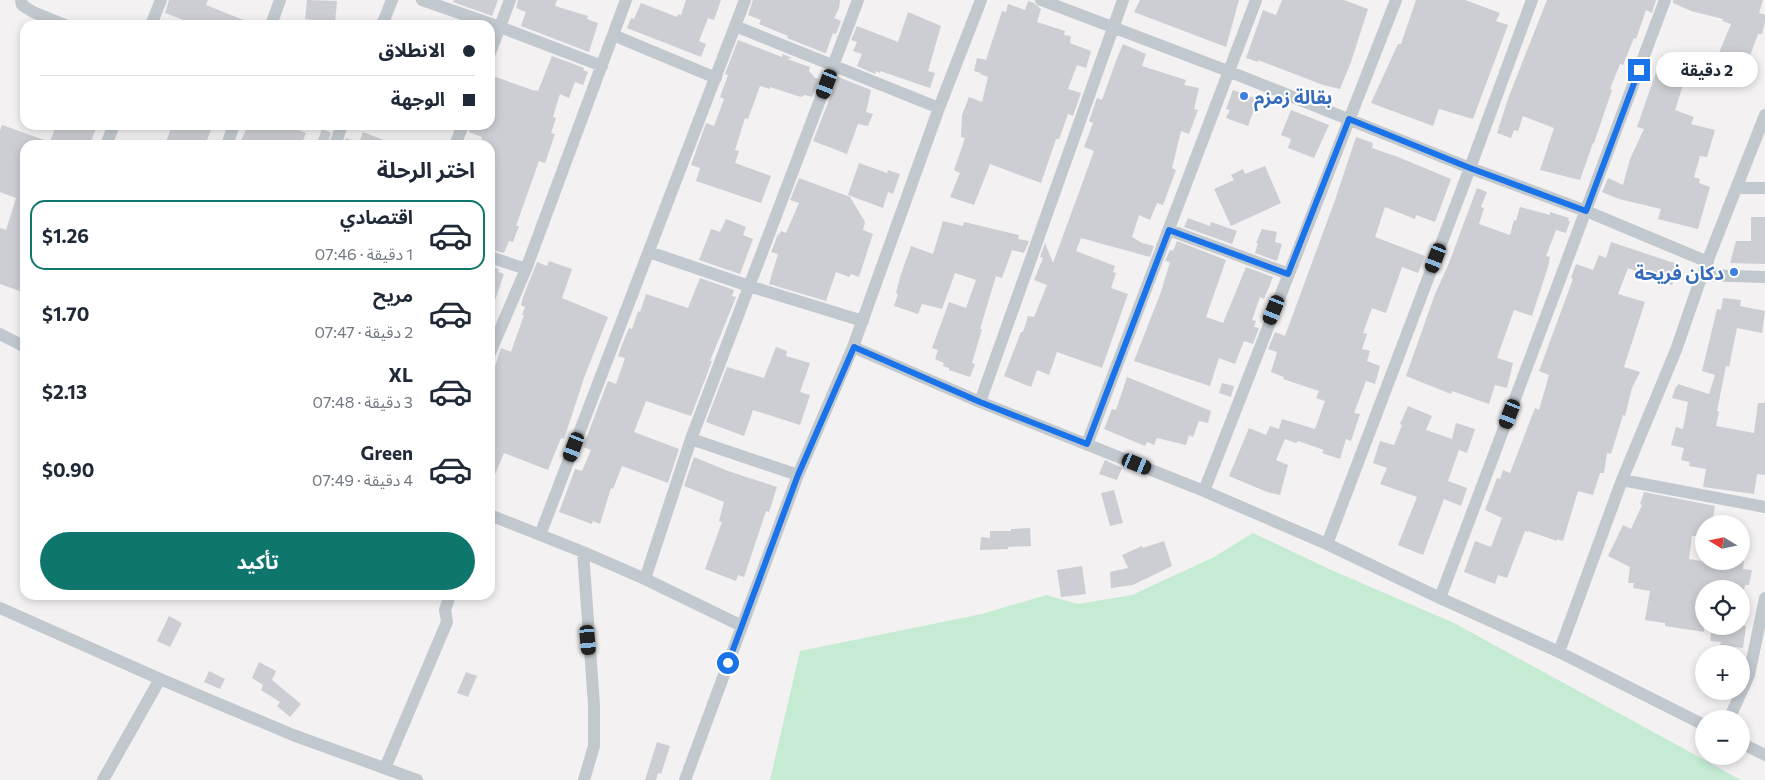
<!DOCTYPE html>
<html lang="ar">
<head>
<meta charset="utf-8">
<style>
  :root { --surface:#fff; --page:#f6f6f7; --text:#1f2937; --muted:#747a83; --line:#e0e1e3; --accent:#0f766e }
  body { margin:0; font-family:Commissioner,"Noto Sans Arabic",sans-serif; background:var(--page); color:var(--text); direction:rtl; height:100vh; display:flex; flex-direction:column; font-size:19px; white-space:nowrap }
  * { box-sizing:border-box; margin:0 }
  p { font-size:16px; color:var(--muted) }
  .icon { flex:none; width:28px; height:28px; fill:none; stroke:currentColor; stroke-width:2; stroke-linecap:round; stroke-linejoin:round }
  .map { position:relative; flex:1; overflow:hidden; direction:ltr }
  .details { position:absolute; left:20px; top:140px; width:475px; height:460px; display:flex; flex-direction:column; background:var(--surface); border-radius:15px; box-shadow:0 2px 8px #0003; direction:rtl }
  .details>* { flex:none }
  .hud { position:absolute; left:20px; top:20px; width:475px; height:110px; border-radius:15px; box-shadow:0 2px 8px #0003; direction:rtl; display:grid; align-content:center; height:110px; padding:0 20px; background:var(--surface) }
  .needle { width:32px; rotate:280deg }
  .tools { position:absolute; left:1695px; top:515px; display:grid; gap:10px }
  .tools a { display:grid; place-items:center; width:55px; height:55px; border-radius:50%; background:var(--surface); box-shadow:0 2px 8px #0003; font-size:25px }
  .end { position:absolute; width:22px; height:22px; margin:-11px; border:6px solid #1a73e8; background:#fff; box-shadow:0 0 0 2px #fff }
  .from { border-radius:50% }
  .bubble { position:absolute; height:35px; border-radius:18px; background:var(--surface); box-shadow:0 2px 8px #0003; font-size:16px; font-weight:700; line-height:35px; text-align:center; direction:rtl }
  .car { position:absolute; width:15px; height:30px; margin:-15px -8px; border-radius:6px; box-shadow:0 0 4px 1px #0007; background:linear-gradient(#222 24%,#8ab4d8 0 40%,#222 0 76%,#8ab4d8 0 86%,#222 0) }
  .hud b { display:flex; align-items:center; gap:18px; height:48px; font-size:19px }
  .hud b+b { border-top:1px solid var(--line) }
  .hud i { width:12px; height:12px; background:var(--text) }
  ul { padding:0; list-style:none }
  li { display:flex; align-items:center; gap:15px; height:70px; margin:0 10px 8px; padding:0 10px; border:2px solid transparent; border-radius:15px }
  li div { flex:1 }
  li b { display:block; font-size:19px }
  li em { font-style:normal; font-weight:700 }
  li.active { border-color:var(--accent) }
  li>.icon { width:45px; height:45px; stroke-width:1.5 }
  h2 { padding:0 20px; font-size:22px; line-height:60px }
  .action { display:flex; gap:10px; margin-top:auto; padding:10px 20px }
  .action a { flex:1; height:58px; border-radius:30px; background:var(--accent); color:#fff; font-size:20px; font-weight:700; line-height:58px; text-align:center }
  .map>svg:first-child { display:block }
  .green { fill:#c5ebd3 }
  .building { fill:#ccced3 }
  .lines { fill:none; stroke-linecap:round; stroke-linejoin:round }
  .minor { stroke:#c1c8ce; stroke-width:12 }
  .route { stroke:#1a73e8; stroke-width:6 }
  .shop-dot { fill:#3f7fe0; stroke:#fff; stroke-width:2 }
  .labels { text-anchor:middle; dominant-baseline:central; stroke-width:4; stroke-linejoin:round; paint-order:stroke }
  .shop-label { font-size:19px; font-weight:bold; fill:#366cbe; stroke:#fff; text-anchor:start }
</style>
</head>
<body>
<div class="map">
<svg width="1765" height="780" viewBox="0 0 1765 780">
  <rect width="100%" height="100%" fill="#f3f1f1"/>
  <path class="green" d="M1253,533L1329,569L1454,623L1741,780H770L800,651L982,614L1046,595L1078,604L1132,595L1214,557Z"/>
  <path class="building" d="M169,0H208L206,5L256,25H197L165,13Z
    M307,0L337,1L335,23L305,19Z
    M454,0H498L492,16L453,2Z
    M518,0H557L555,6L588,16L587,19L598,23L589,52L521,26L526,12L516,8Z
    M686,0H721L714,20L708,18L699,41L706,44L701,57L627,28L631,18L634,19L641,3L677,17L678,14L681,15Z
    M753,0H840L839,8L834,18L841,21L836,34L833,33L826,53H825L787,38L788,36L759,24L761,20L748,15Z
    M1140,0H1239L1226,47L1134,12Z
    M1282,0H1344L1368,9L1351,62L1340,89L1323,85L1258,60V62L1246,58L1263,10L1276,15Z
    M1416,0H1465L1500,13L1496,21L1508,25L1473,119L1439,109L1433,126L1371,103L1398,44H1401Z
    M1547,0H1656L1652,13L1646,10L1636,39L1634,38L1623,65L1620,64L1610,89L1612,90L1594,143H1593L1580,180L1540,170L1554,128L1523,116L1518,131L1514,130L1511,138L1497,133L1509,96Z
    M1673,0H1763L1759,13L1765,15V22L1762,34H1758L1747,64L1741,61L1734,80L1711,72L1731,24L1722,21L1723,19L1691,11L1673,3Z
    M1028,1L1034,3L1041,9L1037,22L1065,31L1064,35L1071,36L1070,43L1091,51L1086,68L1077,65L1068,89L1081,93L1073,116L1068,114L1059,139H1056L1041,183L990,164L974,205L950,197L960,173L954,170L965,138L961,137L962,115L969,97L982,102L988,77L980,74L981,73L974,71L977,58L986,60L1002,11L1006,12L1008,4L1025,10Z
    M908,12L941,26L928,71L935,73L930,88L880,71V73L876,71L875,74L857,66L862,54L853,51L857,42L851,40L857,26L898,42Z
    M738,40L782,57L783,54L792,58L787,59L810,67L809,71L815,78L819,79L812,97L805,95L801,97L770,87V89L760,86L748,119L745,118L735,150L739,151L735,163L771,176L761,203L696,181L700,168L691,165L706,123L714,126L724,99L720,97L728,75L725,74Z
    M1123,44L1146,54L1142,66L1186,80L1184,85L1199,88L1194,109L1198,110L1189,134L1181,131L1172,168L1176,170L1163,205L1157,203L1150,220L1139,215L1132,237L1142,243L1154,246L1150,257L1081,238L1076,251L1115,266L1113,272L1116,273L1111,288L1128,294L1102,368L1057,352L1049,375L1037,370L1031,387L1004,376L1021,332H1023L1028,316L1034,317L1047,285L1034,280L1043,258L1040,257L1045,243L1053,263L1094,151L1084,147L1093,123L1089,121L1097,98L1102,100L1117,58Z
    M1662,55L1696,65L1691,80L1688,79L1686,86L1683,85L1675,110L1694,117L1691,124L1715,130L1707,157L1700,156L1694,177L1700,179L1699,183L1710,187L1698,229L1658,219L1661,209L1619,199L1602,192L1608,178L1623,185L1630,159L1644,129L1637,127Z
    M552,56L584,68L583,70L588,72L583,85L575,82L569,98L560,94L553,117L556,118L551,133L555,134L545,163L539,161L516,226H519L513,242L509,241L504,253L490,249V145H480L482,137L469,132L471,125H490V75L535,91V90L538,91Z
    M838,77L871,90L866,112L873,114L868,126L858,124L847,154L813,141Z
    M1233,90L1258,99L1248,126L1226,118L1230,110L1226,109Z
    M1291,110L1329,125L1314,158L1288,148L1291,139L1281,135Z
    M2,125L50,142L56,125H97L90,145H25V293L0,284V228L6,230L16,198L0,192V131Z
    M172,125H213L205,145H165Z
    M248,125H285L306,133L301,145H239Z
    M322,129L331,133L327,145H316Z
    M363,132L394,144V145H344L346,138L359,143Z
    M1356,137L1373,143L1372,148L1398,157L1451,179L1435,222L1416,215L1415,219L1385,207L1375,237L1425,256L1418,273L1402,267L1386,313L1372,308L1363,333L1367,334L1362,349L1370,351L1367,361L1380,366L1375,384L1366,381L1354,413L1360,414L1351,441L1346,439L1340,459L1322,453L1324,450L1298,441L1296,443L1285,439L1276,460L1288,465L1280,495L1267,492L1229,476L1249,428L1266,435L1270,426L1279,429L1282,419L1315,429L1325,401L1316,398L1319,391L1283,379L1284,377L1271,372L1277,352L1268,349L1275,332L1285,336L1335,200Z
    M859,163L887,173L888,170L900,174L893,194L888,192L883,208L848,195Z
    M1265,166L1281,203L1231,226L1214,189L1234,180L1231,175L1243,169L1245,174Z
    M799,178L850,197L865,222L863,230L873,234L859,277L851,274L849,277L836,272L826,301L769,284L778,254L771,252L772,250L778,234L779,235L781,231L786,233L799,203L790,200Z
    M1477,188L1487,192L1481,207L1484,208L1479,224L1510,235L1514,220L1516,221L1520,207L1550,215V212L1569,218L1568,221H1570L1566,233L1556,230L1546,256L1550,257L1548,267L1532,316L1514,310L1497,358L1513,363L1507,388L1495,385L1489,404L1452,391L1451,394L1406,376L1435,294L1449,263Z
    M1751,217H1765V264L1730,263L1736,241H1751Z
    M1188,218L1210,226L1211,222L1237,231L1232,244L1184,227Z
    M726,219L746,227L743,235L753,239L740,274L699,260L711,229L720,232Z
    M943,221L963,226L964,222L1019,235L1018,239L1029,241L1024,253L1012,250L1002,278L996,276L980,329H982L972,363L975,364L970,377L949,370V368L943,366L944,363L935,359L938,350L932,348L949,302L966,308L976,280L955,273L942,309L922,304L918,314L894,306L898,294L896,293L900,277L911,246L933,254Z
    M1262,229L1277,232L1275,242L1282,244L1277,261L1255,253L1258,243H1256Z
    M1177,241L1226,260L1206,317L1223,323L1246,267L1273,277L1264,299L1260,297L1252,320L1256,321L1254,327L1259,328L1253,344L1244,341L1235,364L1219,358L1210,386L1134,361L1161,292L1170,262L1165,261L1170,250L1173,251Z
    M1611,242L1680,265L1672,285L1628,268L1618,294L1645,302L1624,367L1640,372L1632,388L1625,416L1623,415L1611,454L1607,453L1604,473H1600L1593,495L1578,491L1563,541L1557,539V541L1528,531V532L1525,531L1507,578L1498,575L1495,584L1464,572L1475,541L1491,547L1502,518L1485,510L1497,478L1500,479L1503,470L1510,473L1535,408L1539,410L1549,375L1539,371L1573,279L1571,278L1576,264L1593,270L1599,255L1606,258Z
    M549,261L572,269L562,298L608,317L584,378L564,439L561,438L548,470L504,453L490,486V382L501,348L511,352L524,315H522L525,307L521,305L523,297L537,262L547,266Z
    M490,266L499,269L498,272L504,274L492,309L490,308Z
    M700,278L734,290L732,296L736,297L710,361H712L691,416L646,401L634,432L679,449L668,483L622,466L613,489L611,488L600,524L593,521L592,524L559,512L575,469L582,471L591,450L583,447L608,381L616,384L625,358L618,356L623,342L629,328L632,329L638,311L640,312L646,294L688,308Z
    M1723,298L1741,300L1740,306L1765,311L1762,333L1737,328L1729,367L1726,366L1717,411H1719L1716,426L1754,433L1758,403H1765V475L1757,474L1754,494L1703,487L1706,469L1689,466L1690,462L1681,460L1684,448L1671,445L1676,427L1683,429L1688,402L1672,398L1676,386L1677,387L1678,384L1709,394L1715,375L1702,371L1717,309L1721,310Z
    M776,347L787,351L786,356L810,363L800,392L810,395L800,425L753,410L744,436L706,422L727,367L764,378Z
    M1127,377L1211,411L1208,423L1199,421L1193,437L1189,435L1186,445L1157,438L1154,445L1147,442L1145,446L1104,429L1112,409L1116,410Z
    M1222,383L1234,386L1231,397L1219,393Z
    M1408,406L1432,416L1426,430L1452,439L1456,423L1475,429L1467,453L1459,450L1448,481L1467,488L1461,506L1444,499L1423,555L1398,545L1417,497L1380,484L1387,468L1373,463L1380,441L1394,445L1402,425L1400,424Z
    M694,457L728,471L777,487L769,512L766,511L744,577L738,575L736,581L705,569L722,522L719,521L724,502L684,486Z
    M1105,460L1122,468L1117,480L1099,474Z
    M1114,490L1123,523L1110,526L1101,493Z
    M1644,492L1715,506L1712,524H1704V536H1692L1689,559L1726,565L1727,561H1744L1743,569L1752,570L1749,585H1745L1744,589H1704V632L1665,626V623L1645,620L1650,591L1633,588L1634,583H1628L1630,567L1608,556L1623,525L1631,529L1642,505L1640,504Z
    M1030,528L1031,546L1008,547V549L980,550L981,537L990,538V531H1011V529Z
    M1164,541L1172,566L1133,585L1111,588L1110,572L1128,568L1122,555L1142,546L1143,548Z
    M1082,566L1086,594L1061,597L1057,570Z
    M169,616L182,623L170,647L157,641Z
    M1712,626H1746L1743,648L1720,645L1721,642L1710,641Z
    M259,662L276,671L272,680L301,704L290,717L277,706L280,702L261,690L263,685L252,678Z
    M209,671L225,679L220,689L204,682Z
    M466,672L477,676L468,697L457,693Z
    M657,742L670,746L661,774L658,773L656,780H645Z"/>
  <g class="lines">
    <path class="minor" d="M21,0L22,5L33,12L65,25
      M422,0L500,27L602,66
      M1041,0L1228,71L1470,168L1586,211L1708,262
      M151,25L161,0
      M271,25L280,0
      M382,25L392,0
      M735,26L939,108
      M613,35L716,78
      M490,53L510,0
      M106,145L114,125
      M227,145L234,125
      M335,145L342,125
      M455,145L463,125
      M1737,188H1765
      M1169,230L1289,274
      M649,252L749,286L863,321
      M490,257L526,269
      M1702,275L1765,277
      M0,334L25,347
      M853,347L980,402L1204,491L1327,544L1440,598L1559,652L1704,725
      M490,353L526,269L626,0
      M980,402L1123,0
      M691,439L798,475
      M1087,444L1256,0
      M1622,480L1765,507
      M1204,491L1396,0
      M490,515L583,552L645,579L742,626
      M540,535L745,0
      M1327,544L1470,168L1532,0
      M583,552L594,705V746L584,780
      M645,579L691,439L858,0
      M1440,598L1665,0
      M0,608L160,679L293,735L417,780
      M1559,652L1622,480L1676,350L1702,275L1765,115
      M1729,719L1749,675L1765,598
      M1741,743L1765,755
      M385,768L447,622L445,610L450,595
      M103,780L160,679
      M685,780L798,475L853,347L939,108L981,0"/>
  </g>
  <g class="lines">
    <path class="route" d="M728,663L798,475L854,347L980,402L1087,444L1169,230L1288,274L1349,119L1470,168L1586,211L1639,70"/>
  </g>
  <g class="shop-dot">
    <circle cx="1244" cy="96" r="5"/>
    <circle cx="1734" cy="272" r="5"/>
  </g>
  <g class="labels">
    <g class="shop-label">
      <text x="1254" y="96">بقالة زمزم</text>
      <text x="1724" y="272" text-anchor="end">دكان فريحة</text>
    </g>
  </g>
</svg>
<div class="tools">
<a><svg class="needle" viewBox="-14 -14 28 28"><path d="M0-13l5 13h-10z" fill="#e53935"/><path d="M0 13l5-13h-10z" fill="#747a83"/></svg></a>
<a><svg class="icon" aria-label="locate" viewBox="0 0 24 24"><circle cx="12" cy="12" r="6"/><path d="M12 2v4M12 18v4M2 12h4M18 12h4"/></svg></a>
<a>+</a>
<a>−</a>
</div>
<i class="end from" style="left:728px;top:663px"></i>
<i class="end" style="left:1639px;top:70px"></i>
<div class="bubble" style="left:1656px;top:52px;width:102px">2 دقيقة</div>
<i class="car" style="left:827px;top:84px;rotate:201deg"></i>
<i class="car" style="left:1436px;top:258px;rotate:201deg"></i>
<i class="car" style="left:1274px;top:310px;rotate:202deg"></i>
<i class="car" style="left:1510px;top:414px;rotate:201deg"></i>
<i class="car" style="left:574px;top:447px;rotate:201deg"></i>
<i class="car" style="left:1137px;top:464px;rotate:112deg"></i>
<i class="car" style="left:588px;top:640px;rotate:175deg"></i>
<div class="hud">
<b><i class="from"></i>الانطلاق</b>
<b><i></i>الوجهة</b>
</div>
<section class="details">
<h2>اختر الرحلة</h2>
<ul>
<li class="active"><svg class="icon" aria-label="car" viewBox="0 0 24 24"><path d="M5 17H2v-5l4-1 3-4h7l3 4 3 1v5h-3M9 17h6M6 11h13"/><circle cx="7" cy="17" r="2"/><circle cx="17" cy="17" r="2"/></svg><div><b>اقتصادي</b><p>1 دقيقة · 07:46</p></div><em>$1.26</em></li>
<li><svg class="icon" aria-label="car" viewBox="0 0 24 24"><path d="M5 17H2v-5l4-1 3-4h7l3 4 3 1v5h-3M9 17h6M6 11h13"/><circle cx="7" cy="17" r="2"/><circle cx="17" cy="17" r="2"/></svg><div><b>مريح</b><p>2 دقيقة · 07:47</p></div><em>$1.70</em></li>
<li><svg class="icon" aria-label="car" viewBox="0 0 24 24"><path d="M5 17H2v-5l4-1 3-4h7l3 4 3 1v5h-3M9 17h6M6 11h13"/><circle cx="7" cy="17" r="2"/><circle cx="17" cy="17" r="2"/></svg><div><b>XL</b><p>3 دقيقة · 07:48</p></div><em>$2.13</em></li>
<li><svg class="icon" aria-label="car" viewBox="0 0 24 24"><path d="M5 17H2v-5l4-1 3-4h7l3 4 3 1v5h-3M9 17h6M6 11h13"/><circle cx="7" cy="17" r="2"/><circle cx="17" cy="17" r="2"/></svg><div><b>Green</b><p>4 دقيقة · 07:49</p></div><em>$0.90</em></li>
</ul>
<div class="action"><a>تأكيد</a></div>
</section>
</div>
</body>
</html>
